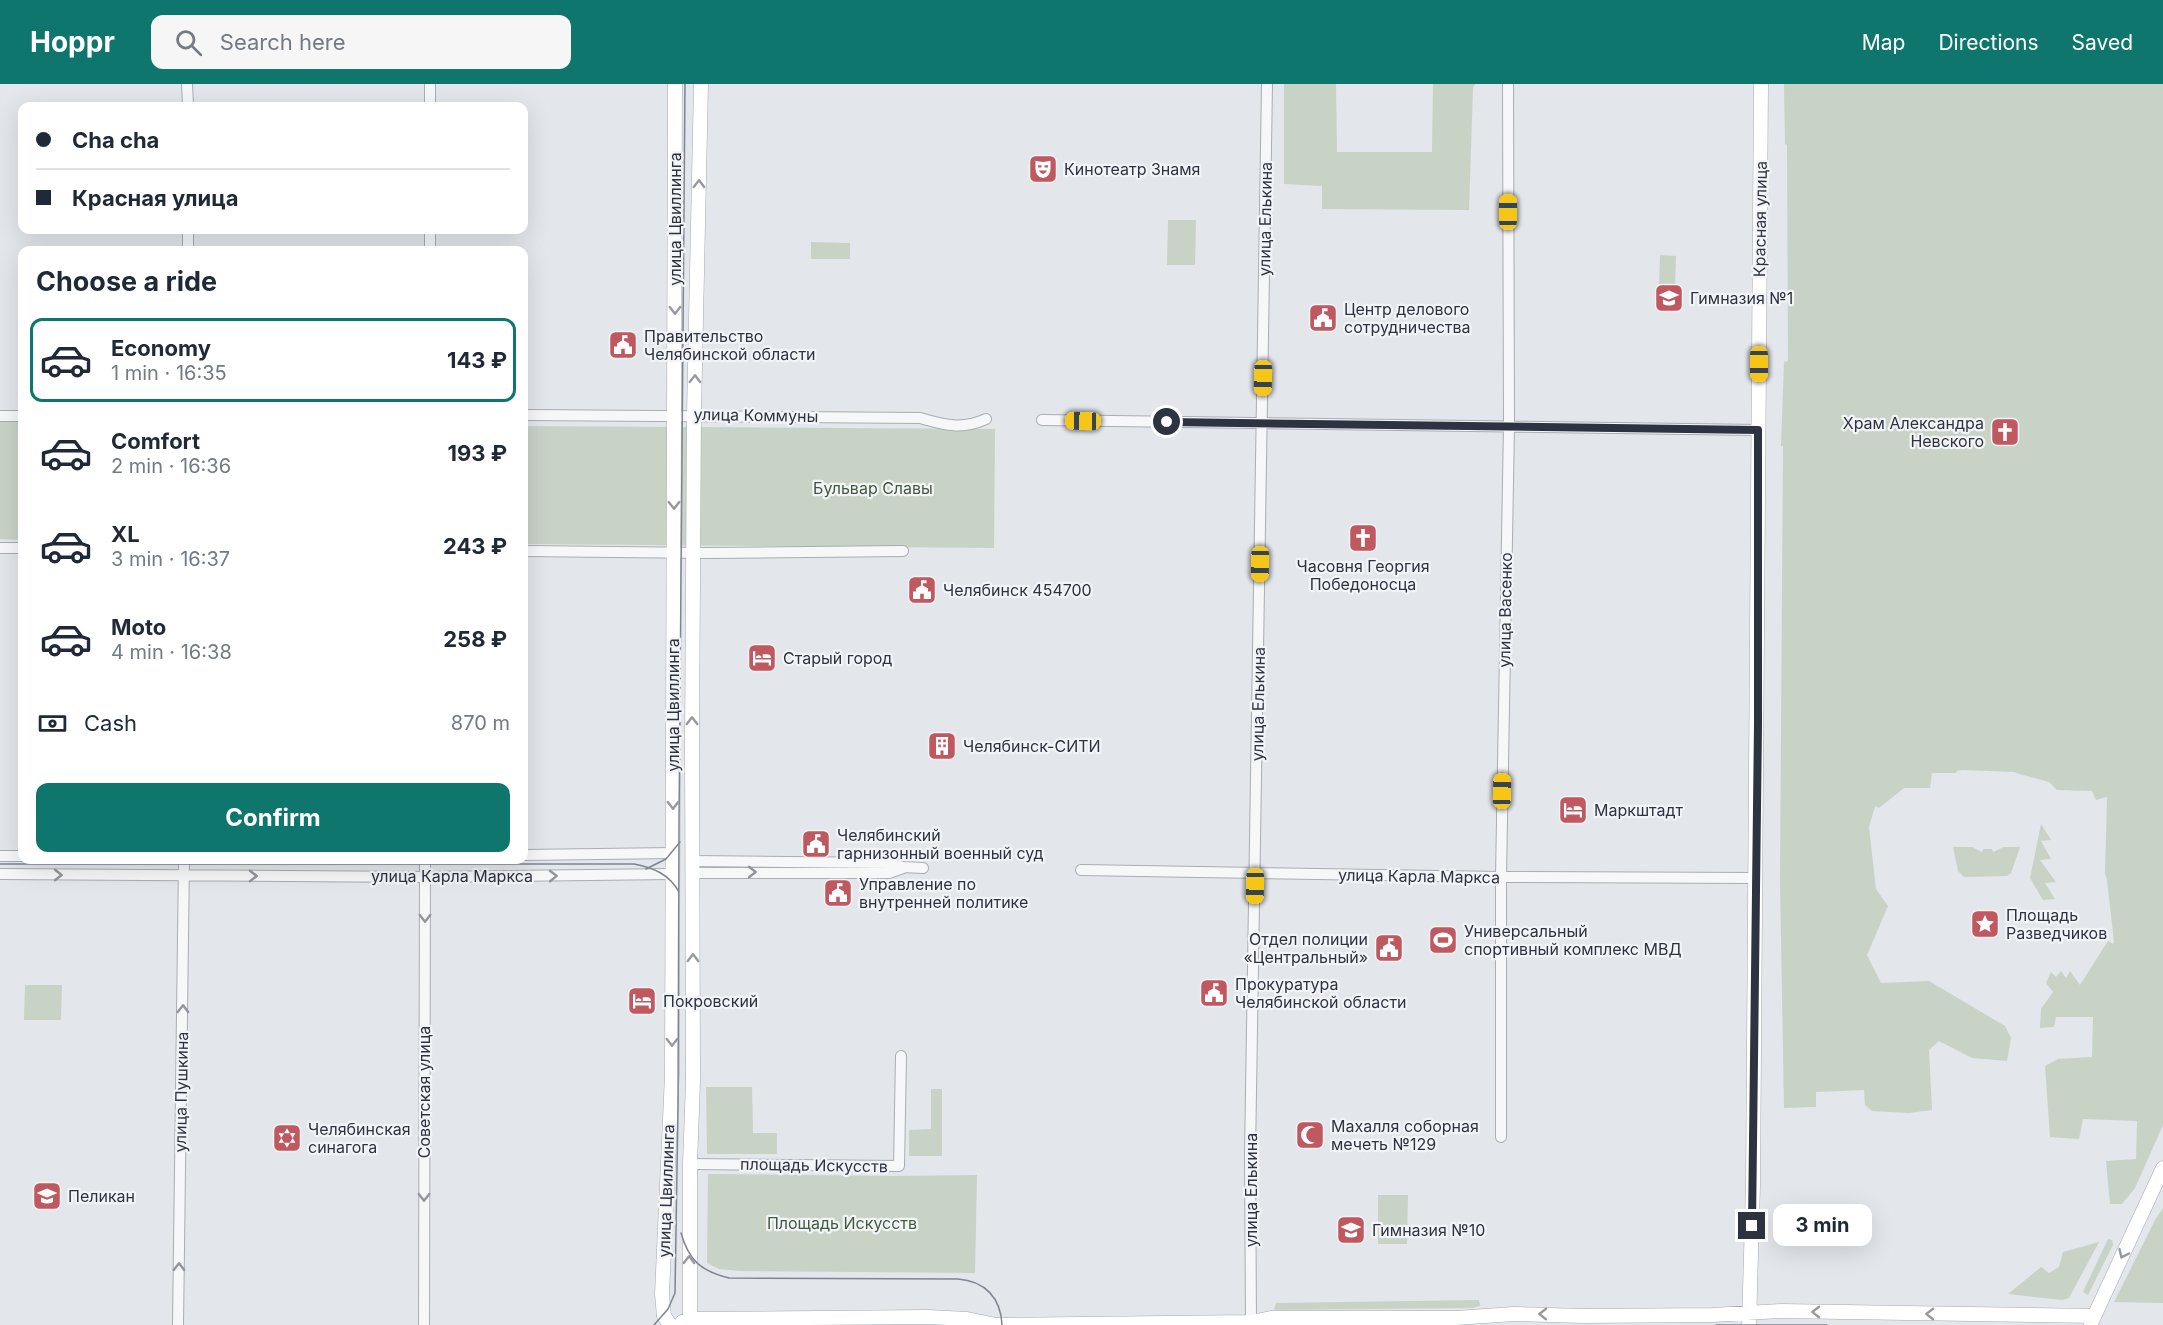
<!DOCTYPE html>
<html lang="en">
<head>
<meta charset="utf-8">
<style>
  :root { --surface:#fff; --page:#f6f6f7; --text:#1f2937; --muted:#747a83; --line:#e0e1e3; --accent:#0f766e }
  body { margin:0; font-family:Inter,sans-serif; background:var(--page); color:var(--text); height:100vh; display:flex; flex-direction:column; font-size:22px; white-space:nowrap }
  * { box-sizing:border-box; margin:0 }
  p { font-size:20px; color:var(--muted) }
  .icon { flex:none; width:33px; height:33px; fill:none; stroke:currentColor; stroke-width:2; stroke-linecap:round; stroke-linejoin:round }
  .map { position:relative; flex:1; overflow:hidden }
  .panel { position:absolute; left:18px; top:162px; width:510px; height:618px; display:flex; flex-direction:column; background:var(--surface); border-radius:12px; box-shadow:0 6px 24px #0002 }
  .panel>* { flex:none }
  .hud { position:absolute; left:18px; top:18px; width:510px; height:132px; border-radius:12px; box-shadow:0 6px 24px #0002; display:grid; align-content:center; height:132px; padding:0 18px; background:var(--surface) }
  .end { position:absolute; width:27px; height:27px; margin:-14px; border:8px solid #2d3340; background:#fff; box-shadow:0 0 0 3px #fff }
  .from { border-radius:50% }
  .bubble { position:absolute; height:42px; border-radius:12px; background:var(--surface); box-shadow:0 6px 24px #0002; font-size:20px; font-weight:700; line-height:42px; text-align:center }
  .car { position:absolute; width:18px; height:36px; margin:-18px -9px; border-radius:8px; box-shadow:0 0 4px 2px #0007; background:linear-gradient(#f5c518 24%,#345 0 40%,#f5c518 0 76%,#345 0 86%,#f5c518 0) }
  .hud b { display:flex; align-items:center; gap:21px; height:57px; font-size:22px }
  .hud b+b { border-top:2px solid var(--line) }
  .hud i { width:15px; height:15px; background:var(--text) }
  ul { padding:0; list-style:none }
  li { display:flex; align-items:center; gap:18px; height:84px; margin:0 12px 9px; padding:0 6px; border:3px solid transparent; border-radius:12px }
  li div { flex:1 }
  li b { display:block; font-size:22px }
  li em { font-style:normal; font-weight:700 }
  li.active { border-color:var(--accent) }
  li>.icon { width:54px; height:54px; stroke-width:1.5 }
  h2 { padding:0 18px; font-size:27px; line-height:72px }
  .pay { display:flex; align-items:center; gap:15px; height:66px; padding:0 18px; font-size:22px }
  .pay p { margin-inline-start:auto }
  .action { display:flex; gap:12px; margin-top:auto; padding:12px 18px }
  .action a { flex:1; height:69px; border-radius:12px; background:var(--accent); color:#fff; font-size:24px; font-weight:700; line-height:69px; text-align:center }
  header { display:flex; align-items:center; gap:36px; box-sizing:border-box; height:84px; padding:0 30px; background:var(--accent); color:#fff }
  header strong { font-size:28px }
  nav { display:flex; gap:33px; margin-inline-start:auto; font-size:21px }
  .search { width:420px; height:54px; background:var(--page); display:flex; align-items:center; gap:15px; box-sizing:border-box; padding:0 21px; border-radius:12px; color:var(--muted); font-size:22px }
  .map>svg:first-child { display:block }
  .green { fill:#c8d3c6 }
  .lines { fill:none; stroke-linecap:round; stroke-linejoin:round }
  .minor-casing { stroke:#a9adb4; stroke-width:12 }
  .major-casing { stroke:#a4a9b4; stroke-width:15 }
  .minor { stroke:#f6f7f9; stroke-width:10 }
  .major { stroke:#fff; stroke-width:14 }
  .tram { stroke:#7f8492; stroke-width:1.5 }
  .oneway { stroke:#9699a0 }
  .oneway2 { stroke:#92959c }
  .route { stroke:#2d3340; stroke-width:8 }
  .labels { text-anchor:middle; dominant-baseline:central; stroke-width:4.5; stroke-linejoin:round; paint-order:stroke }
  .poi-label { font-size:16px; fill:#2d3340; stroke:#f3f4f7; text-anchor:start }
  .street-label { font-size:16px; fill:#2d3340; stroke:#f3f4f7 }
  .park-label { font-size:16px; fill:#3f5a3c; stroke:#f3f4f7 }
</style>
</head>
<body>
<header>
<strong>Hoppr</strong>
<div class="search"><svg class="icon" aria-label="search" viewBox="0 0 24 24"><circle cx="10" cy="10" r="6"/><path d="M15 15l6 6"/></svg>Search here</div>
<nav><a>Map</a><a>Directions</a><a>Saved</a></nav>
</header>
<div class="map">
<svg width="2163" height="1241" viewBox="0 0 2163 1241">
  <rect width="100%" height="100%" fill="#e3e6ea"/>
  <path class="green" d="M1284,0H1336L1337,68H1432L1433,0H1475L1473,4L1469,126L1322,125V102L1284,100Z
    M1784,0H2163V1041L2135,1104L2122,1120H2110L2106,1077L2136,1075L2137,1037L2083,1035L2079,1055L2050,1053L2045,982L2058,975L2092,973L2093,933H2056L2054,943L2040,944L2041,925L2053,908L2046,899L2051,888L2056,893L2061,887L2066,894L2070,887L2080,901L2108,857L2113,860L2114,858L2107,796L2105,789L2107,713L2096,716L2092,707L2057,706L2049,698L2016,689L2015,688L1962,686L1957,687L1956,689H1932L1930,704H1904L1879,724L1875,722L1869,743L1876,805L1888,822L1867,871L1881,899L1929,897L2005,942L2011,954L2007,977L1972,974L1939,957L1929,966L1932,1026L1909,1029L1872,1027L1865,1021L1864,1006L1816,1008V1023L1784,1024L1780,796L1783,362H1781L1784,278L1788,277L1787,61L1785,60Z
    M1168,136H1196L1195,181H1167Z
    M811,158L850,159V175H811Z
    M1660,171L1676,172L1675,202H1659Z
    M0,337H22V456L0,455Z
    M524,342L995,345L994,464L524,460Z
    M2041,740L2051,756L2041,757L2051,775L2040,776L2056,798L2045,799L2055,815L2043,816L2030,794Z
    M1972,763L1982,768L1983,765H1992L1993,768L2004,763H2020L2011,789L2007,792L1964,793L1958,787L1953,763Z
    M25,901H62L61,936H24Z
    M706,1003H752L753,1049H777V1070H707Z
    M931,1005H942V1072H909V1046L931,1045Z
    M708,1090L892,1092L977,1091L975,1189L740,1187L719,1185L707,1179Z
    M1378,1111H1408L1407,1160H1378Z
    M2163,1124V1219L2114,1218L2155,1136Z
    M2108,1155L2112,1156L2113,1161L2088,1211L2083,1208Z
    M2099,1158L2069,1214L2062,1216L2008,1210L2041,1183L2049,1189L2059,1183L2063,1168Z
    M1479,1216L1480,1222L1472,1224L1274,1226L1276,1219Z"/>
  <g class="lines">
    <g class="minor-casing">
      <path id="minor" d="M187,0L188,22
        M430,22V0
        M430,146V166
        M188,166V146
        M524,331L920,334C944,341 962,346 986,335
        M0,332H22
        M1042,336L1758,346
        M0,464H22
        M524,467L705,469L903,467
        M524,771L673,769
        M0,772H22
        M693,777L889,779L903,783L923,784
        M1081,786L1501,793L1756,794
        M693,789H889L903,784
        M0,790L425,793L672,790
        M1501,1053V793L1509,342L1508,0
        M690,1080L899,1082L901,972
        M1251,1238L1250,1071L1267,0
        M178,1241L184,776
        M424,1241L425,776"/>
    </g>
    <g class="major-casing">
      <path id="major" d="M682,1238L690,1235L928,1233L967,1235L996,1241
        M2091,1239L2163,1084
        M670,1241L664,1232L662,1210L672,991L675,0
        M687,1241L690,1235V1080L693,998L692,657L694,330L701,0
        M997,1241L1251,1238L1271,1234H1456L1514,1230L1583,1232L1713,1231L1781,1227L2094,1232
        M1749,1241L1753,1101L1761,0"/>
    </g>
    <use href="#minor" class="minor"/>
    <use href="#major" class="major"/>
    <path class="tram" d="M0,780H634C654,784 669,790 679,808
      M646,785L666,775L680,758
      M681,1149C689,1177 701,1187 729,1194L958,1195C985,1197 1001,1214 1002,1241
      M654,1241L668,1225L675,1209L678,1024L679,741L685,0
      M1716,1241H1827"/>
  </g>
  <defs><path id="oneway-chevron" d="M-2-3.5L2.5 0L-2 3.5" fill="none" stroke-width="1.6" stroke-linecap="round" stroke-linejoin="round" transform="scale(1.5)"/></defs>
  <g class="oneway">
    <use href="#oneway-chevron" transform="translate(699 100) rotate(-89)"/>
    <use href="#oneway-chevron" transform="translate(675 226) rotate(90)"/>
    <use href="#oneway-chevron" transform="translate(695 295) rotate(-89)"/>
    <use href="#oneway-chevron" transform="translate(674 421) rotate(90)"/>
    <use href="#oneway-chevron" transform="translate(692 637) rotate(-90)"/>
    <use href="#oneway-chevron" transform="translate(673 721) rotate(90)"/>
    <use href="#oneway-chevron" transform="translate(693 874) rotate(-90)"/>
    <use href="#oneway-chevron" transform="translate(672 958) rotate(90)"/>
    <use href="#oneway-chevron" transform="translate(2123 1170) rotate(115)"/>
    <use href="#oneway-chevron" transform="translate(689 1176) rotate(-89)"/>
    <use href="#oneway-chevron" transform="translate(1816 1228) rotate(-179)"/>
    <use href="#oneway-chevron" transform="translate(1543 1230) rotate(-179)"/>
    <use href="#oneway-chevron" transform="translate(1930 1230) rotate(-179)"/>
  </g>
  <g class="oneway2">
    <use href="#oneway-chevron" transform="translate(752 788)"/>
    <use href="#oneway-chevron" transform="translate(58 791) rotate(1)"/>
    <use href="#oneway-chevron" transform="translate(253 792)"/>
    <use href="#oneway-chevron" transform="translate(553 792) rotate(-1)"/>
    <use href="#oneway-chevron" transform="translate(425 834) rotate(90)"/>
    <use href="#oneway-chevron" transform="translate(183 925) rotate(-89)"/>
    <use href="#oneway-chevron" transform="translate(424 1113) rotate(90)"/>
    <use href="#oneway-chevron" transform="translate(179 1183) rotate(-89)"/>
  </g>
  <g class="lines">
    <path class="route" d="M1167,338L1758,346V640L1752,1142"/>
  </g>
  <defs>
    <g id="theatre-square" transform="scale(1.5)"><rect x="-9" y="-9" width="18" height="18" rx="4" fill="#c05860" stroke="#f3f4f7"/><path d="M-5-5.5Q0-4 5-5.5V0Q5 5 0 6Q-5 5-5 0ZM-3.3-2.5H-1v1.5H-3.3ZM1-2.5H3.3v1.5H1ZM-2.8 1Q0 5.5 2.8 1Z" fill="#fff"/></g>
    <g id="school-square" transform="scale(1.5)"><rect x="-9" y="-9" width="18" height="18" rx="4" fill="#c05860" stroke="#f3f4f7"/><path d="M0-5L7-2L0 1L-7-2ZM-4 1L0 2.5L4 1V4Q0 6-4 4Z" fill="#fff"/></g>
    <g id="civic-square" transform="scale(1.5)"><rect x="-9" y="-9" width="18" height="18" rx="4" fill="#c05860" stroke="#f3f4f7"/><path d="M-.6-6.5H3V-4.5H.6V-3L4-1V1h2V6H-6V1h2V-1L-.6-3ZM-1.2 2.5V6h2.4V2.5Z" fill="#fff"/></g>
    <g id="church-square" transform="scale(1.5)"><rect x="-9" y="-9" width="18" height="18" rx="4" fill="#c05860" stroke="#f3f4f7"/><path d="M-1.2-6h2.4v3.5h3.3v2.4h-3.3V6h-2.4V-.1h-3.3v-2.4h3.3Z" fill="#fff"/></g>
    <g id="hotel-square" transform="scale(1.5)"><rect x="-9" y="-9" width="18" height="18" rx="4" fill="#c05860" stroke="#f3f4f7"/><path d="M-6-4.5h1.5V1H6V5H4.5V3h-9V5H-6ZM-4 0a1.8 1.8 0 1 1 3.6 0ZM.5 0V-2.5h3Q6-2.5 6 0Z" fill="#fff"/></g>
    <g id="building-square" transform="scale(1.5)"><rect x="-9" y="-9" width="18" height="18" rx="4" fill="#c05860" stroke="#f3f4f7"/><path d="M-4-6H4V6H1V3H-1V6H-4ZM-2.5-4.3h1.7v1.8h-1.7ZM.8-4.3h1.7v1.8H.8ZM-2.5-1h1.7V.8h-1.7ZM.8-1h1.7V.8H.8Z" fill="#fff"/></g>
    <g id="sight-square" transform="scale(1.5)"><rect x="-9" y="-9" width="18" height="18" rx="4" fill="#c05860" stroke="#f3f4f7"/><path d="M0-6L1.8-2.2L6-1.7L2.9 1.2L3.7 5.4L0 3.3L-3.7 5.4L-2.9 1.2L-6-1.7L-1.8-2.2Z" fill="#fff"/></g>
    <g id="stadium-square" transform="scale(1.5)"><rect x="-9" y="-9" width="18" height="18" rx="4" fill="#c05860" stroke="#f3f4f7"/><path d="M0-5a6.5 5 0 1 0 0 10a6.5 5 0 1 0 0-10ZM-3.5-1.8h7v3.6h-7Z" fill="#fff"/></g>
    <g id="mosque-square" transform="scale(1.5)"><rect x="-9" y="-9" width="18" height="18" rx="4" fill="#c05860" stroke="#f3f4f7"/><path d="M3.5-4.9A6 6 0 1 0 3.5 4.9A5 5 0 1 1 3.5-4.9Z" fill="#fff"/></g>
    <g id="synagogue-square" transform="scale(1.5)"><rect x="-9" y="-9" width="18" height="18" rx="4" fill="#c05860" stroke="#f3f4f7"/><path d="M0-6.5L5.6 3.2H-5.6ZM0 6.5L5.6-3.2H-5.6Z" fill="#fff"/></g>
  </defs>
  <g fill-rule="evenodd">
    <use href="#theatre-square" x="1043" y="85"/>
    <use href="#school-square" x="1669" y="214"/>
    <use href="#civic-square" x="1323" y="234"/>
    <use href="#civic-square" x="623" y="261"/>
    <use href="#church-square" x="2005" y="348"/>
    <use href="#church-square" x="1363" y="454"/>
    <use href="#civic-square" x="922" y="506"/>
    <use href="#hotel-square" x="762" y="574"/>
    <use href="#building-square" x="942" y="662"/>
    <use href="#hotel-square" x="1573" y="726"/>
    <use href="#civic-square" x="816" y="760"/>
    <use href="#civic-square" x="838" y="809"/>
    <use href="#sight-square" x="1985" y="840"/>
    <use href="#stadium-square" x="1443" y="856"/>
    <use href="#civic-square" x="1389" y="864"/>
    <use href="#civic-square" x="1214" y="909"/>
    <use href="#hotel-square" x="642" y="917"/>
    <use href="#mosque-square" x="1310" y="1051"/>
    <use href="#synagogue-square" x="287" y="1054"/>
    <use href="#school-square" x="47" y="1112"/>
    <use href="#school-square" x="1351" y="1146"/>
  </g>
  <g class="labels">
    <g class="poi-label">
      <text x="1064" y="85">Кинотеатр Знамя</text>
      <text x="1690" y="214">Гимназия №1</text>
      <text x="1344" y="225">Центр делового<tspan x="1344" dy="18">сотрудничества</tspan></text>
      <text x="644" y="252">Правительство<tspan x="644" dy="18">Челябинской области</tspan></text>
      <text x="1984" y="339" text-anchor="end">Храм Александра<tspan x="1984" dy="18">Невского</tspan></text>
      <text x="1363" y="482" text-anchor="middle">Часовня Георгия<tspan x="1363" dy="18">Победоносца</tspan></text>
      <text x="943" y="506">Челябинск 454700</text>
      <text x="783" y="574">Старый город</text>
      <text x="963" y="662">Челябинск-СИТИ</text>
      <text x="1594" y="726">Маркштадт</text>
      <text x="837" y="751">Челябинский<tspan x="837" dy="18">гарнизонный военный суд</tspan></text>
      <text x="859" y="800">Управление по<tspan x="859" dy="18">внутренней политике</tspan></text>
      <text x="2006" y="831">Площадь<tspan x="2006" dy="18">Разведчиков</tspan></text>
      <text x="1464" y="847">Универсальный<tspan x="1464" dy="18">спортивный комплекс МВД</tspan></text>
      <text x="1368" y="855" text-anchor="end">Отдел полиции<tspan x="1368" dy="18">«Центральный»</tspan></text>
      <text x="1235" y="900">Прокуратура<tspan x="1235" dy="18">Челябинской области</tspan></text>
      <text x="663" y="917">Покровский</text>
      <text x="1331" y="1042">Махалля соборная<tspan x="1331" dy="18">мечеть №129</tspan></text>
      <text x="308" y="1045">Челябинская<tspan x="308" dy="18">синагога</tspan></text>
      <text x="68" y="1112">Пеликан</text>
      <text x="1372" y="1146">Гимназия №10</text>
    </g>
    <g class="street-label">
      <text transform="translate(675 135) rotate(-90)">улица Цвиллинга</text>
      <text transform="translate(1265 135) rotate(-89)">улица Елькина</text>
      <text transform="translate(1760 135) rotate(-89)">Красная улица</text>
      <text transform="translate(756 331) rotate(1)">улица Коммуны</text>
      <text transform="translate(1505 526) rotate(-89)">улица Васенко</text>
      <text transform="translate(1258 620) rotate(-89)">улица Елькина</text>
      <text transform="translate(673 621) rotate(-90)">улица Цвиллинга</text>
      <text x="452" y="792">улица Карла Маркса</text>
      <text transform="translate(1419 792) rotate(1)">улица Карла Маркса</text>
      <text transform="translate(181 1008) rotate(-89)">улица Пушкина</text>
      <text transform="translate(424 1008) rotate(-90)">Советская улица</text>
      <text transform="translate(814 1081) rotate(1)">площадь Искусств</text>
      <text transform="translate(1251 1106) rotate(-90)">улица Елькина</text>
      <text transform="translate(666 1107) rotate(-88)">улица Цвиллинга</text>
    </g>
    <g class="park-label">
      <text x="873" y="404">Бульвар Славы</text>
      <text x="842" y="1139">Площадь Искусств</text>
    </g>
  </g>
</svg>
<i class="end from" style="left:1167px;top:338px"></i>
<i class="end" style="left:1752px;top:1142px"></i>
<div class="bubble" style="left:1773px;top:1120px;width:99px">3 min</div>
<i class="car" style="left:1508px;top:128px;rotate:0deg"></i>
<i class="car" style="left:1759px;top:280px;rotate:180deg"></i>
<i class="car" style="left:1263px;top:294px;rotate:181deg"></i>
<i class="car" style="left:1083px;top:337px;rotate:271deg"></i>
<i class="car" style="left:1260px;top:480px;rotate:181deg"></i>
<i class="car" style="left:1502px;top:707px;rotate:1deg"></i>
<i class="car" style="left:1255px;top:802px;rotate:181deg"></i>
<div class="hud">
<b><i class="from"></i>Cha cha</b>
<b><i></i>Красная улица</b>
</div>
<section class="panel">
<h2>Choose a ride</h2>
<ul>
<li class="active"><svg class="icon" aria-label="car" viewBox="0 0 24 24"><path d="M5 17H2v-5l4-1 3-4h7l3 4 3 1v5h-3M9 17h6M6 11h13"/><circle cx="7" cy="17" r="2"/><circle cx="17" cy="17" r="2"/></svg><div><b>Economy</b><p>1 min · 16:35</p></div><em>143 ₽</em></li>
<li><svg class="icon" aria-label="car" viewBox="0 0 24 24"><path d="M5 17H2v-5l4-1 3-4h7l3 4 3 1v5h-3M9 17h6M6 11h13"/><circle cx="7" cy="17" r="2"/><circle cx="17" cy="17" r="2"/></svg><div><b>Comfort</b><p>2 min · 16:36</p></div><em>193 ₽</em></li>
<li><svg class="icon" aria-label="car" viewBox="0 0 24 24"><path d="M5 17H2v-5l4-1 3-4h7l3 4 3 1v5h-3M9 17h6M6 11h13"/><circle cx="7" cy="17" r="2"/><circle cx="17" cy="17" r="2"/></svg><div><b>XL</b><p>3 min · 16:37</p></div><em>243 ₽</em></li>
<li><svg class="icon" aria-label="car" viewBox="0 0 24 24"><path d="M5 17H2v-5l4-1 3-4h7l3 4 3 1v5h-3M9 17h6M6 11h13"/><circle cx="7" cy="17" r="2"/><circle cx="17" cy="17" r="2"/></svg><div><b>Moto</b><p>4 min · 16:38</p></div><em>258 ₽</em></li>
</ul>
<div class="pay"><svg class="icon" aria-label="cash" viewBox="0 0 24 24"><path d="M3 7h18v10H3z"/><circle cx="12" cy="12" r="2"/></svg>Cash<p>870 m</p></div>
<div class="action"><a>Confirm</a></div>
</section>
</div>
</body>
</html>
